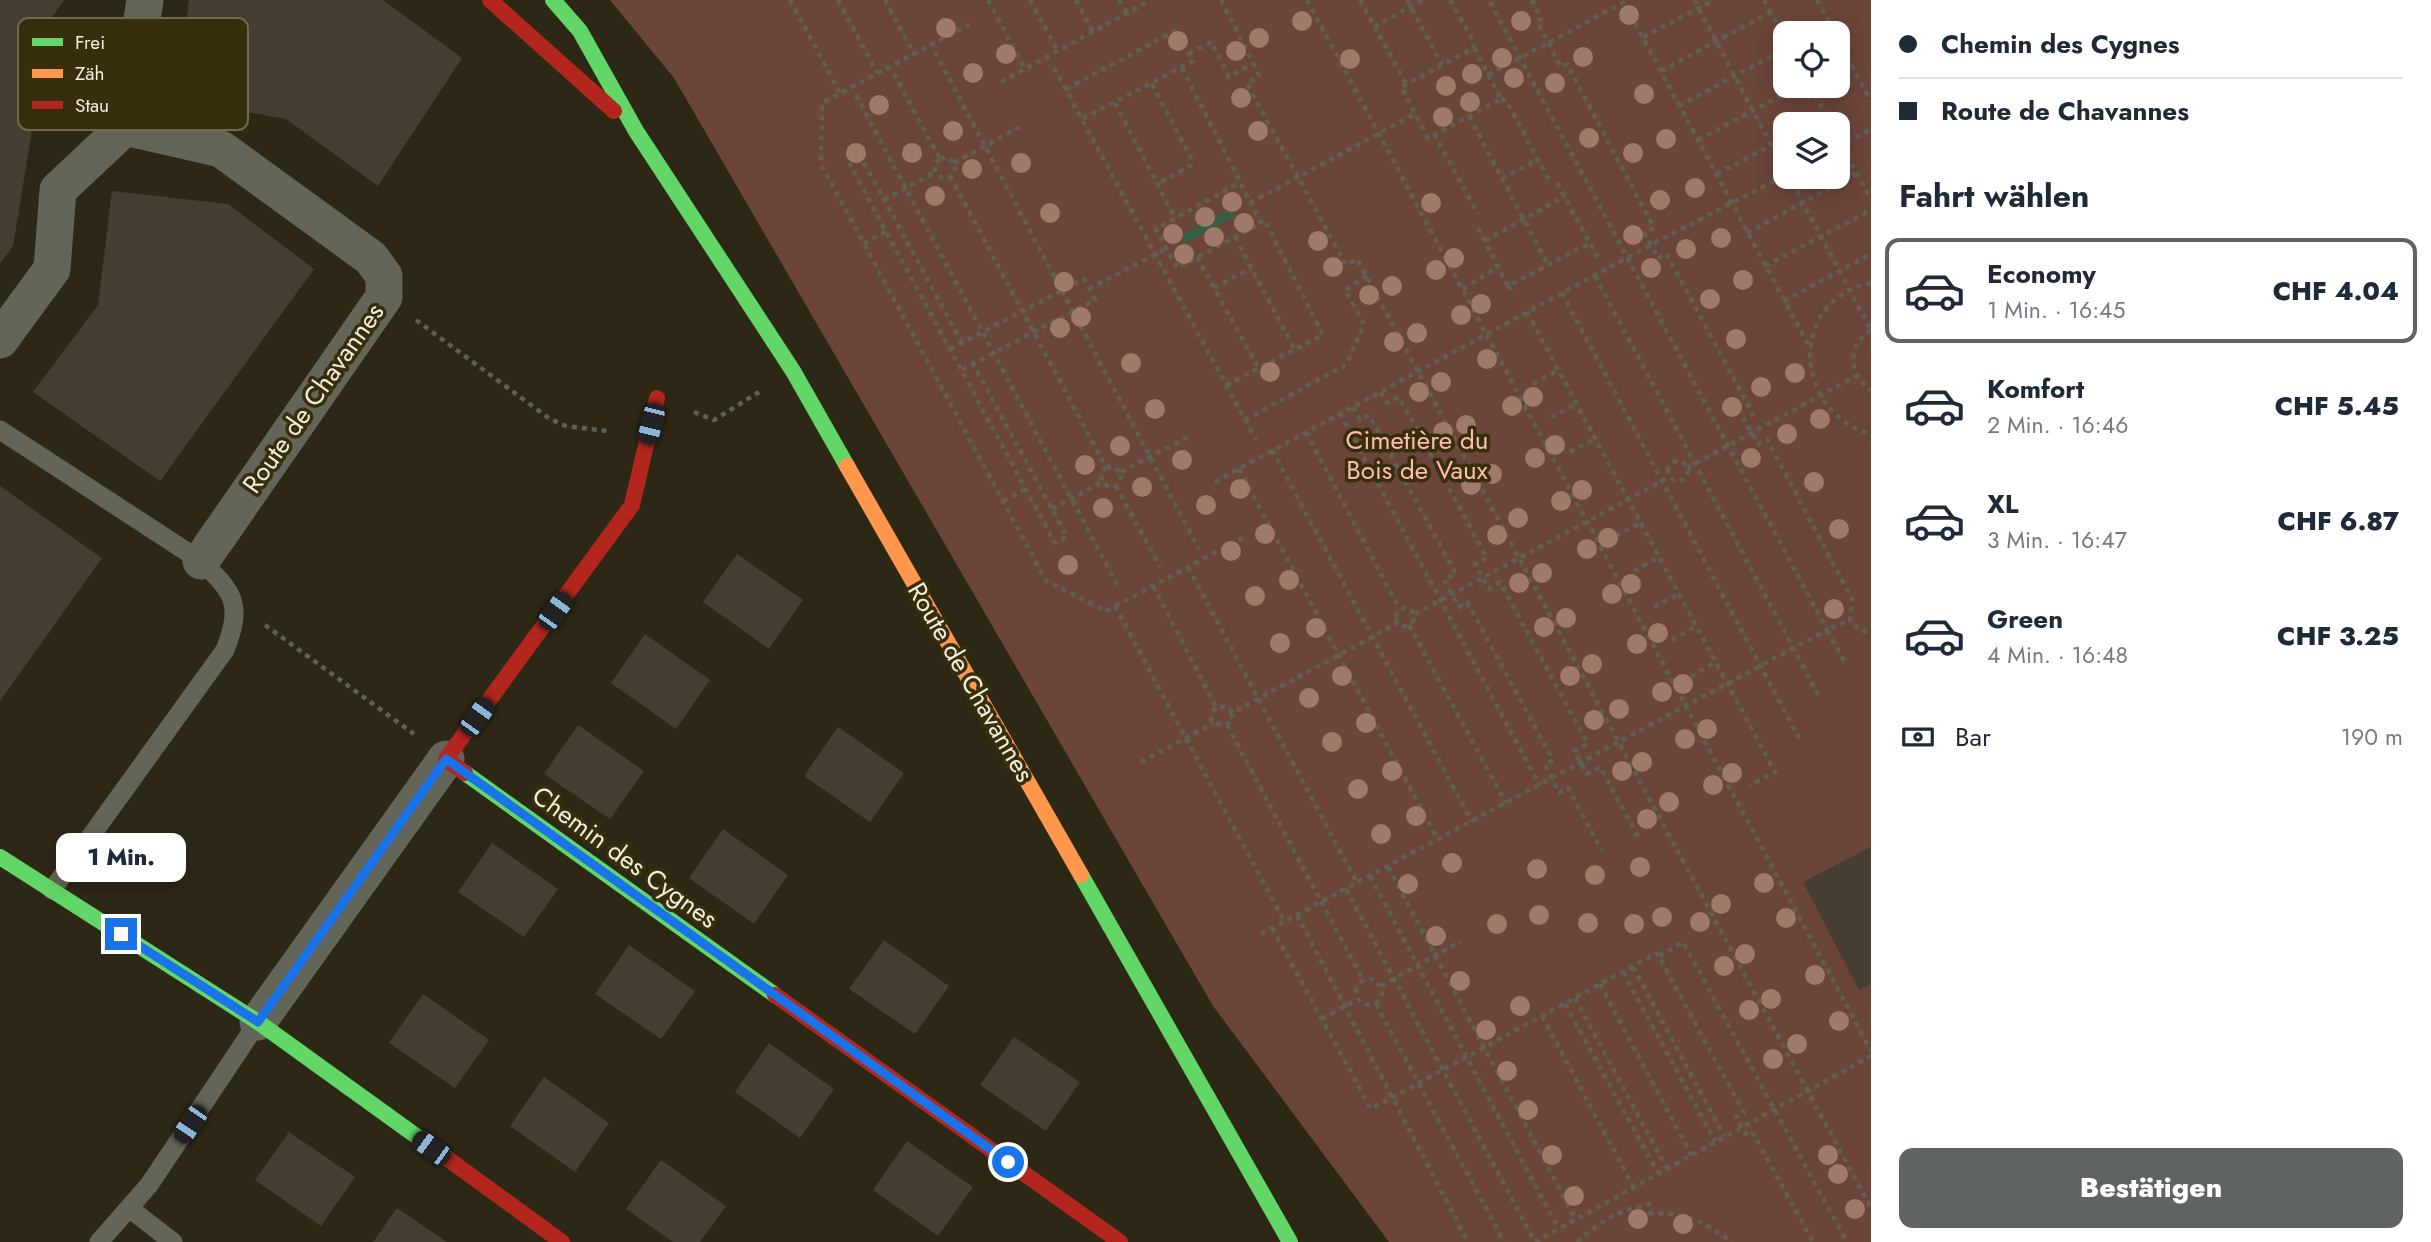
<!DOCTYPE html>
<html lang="de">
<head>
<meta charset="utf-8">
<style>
  :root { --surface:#fff; --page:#f6f6f7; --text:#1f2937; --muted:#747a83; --line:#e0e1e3; --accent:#5f6362 }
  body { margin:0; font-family:Jost,sans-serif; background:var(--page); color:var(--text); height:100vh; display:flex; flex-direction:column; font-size:26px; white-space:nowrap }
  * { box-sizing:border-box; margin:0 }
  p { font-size:23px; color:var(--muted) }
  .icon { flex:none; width:38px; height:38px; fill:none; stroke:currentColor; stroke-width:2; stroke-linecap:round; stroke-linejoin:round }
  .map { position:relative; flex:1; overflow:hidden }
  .sheet { display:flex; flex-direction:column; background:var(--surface); width:560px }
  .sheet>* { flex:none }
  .hud { display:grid; align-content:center; height:154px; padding:0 28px; background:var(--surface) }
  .tools { position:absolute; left:1773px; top:21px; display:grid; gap:14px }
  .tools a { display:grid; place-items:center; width:77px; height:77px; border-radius:14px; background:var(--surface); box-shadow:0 4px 18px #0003; font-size:35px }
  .end { position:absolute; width:32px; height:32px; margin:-16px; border:9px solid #1a73e8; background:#fff; box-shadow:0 0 0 4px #fff }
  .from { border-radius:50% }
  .bubble { position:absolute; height:49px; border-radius:14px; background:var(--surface); box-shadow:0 4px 18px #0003; font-size:23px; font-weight:800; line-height:49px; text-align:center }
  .car { position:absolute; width:21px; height:42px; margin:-21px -10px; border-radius:9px; box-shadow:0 0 5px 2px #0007; background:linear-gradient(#222 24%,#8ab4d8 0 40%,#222 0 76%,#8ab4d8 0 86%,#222 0) }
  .hud b { display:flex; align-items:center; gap:24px; height:66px; font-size:26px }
  .hud b+b { border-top:2px solid var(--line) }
  .hud i { width:18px; height:18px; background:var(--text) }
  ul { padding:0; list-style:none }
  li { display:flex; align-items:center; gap:21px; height:105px; margin:0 14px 10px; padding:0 14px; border:4px solid transparent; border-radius:14px }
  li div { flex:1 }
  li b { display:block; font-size:26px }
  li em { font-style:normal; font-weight:800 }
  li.selected { border-color:var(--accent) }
  li>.icon { width:63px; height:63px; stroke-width:1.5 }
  h2 { padding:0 28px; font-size:32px; line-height:84px }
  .pay { display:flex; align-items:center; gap:18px; height:77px; padding:0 28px; font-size:26px }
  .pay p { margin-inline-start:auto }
  .action { display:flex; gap:14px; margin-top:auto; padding:14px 28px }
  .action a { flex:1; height:80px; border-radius:14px; background:var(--accent); color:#fff; font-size:28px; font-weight:800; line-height:80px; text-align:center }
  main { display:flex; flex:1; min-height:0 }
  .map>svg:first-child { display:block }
  .green { fill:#6c453a; fill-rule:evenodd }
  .water { fill:#356044 }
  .building { fill:#453e31 }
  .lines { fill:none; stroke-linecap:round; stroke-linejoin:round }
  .path { stroke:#5f5f52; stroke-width:4.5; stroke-dasharray:5 5; stroke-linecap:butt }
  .lane { stroke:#626557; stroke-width:19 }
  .street { stroke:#626557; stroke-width:37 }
  .fast { stroke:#63d668; stroke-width:16 }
  .slow { stroke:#ff974d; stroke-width:16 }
  .jam { stroke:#b3261e; stroke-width:16 }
  .tree { fill:#9f796a }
  .route { stroke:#1a73e8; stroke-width:9 }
  .labels { text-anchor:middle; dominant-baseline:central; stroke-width:7; stroke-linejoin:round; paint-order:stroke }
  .street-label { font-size:26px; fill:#f3eedc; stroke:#362e0d }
  .park-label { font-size:26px; fill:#fdbcae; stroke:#362e0d }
  .key { fill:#362e0d; stroke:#6f684b; stroke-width:2 }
  .key-label { font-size:19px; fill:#f3eedc }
</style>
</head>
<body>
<main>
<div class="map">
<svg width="1871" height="1242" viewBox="0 0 1871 1242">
  <rect width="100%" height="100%" fill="#2d2816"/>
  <path class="green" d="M610,0H1871V1242H1389L1213,1006L674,78ZM1785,33H1838V86H1785ZM1785,124H1838V177H1785Z"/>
  <path class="water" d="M1231,208L1235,216L1184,244L1180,236Z"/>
  <path class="building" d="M0,0H64L50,20L13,246L0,264Z
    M189,0H383L462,58L378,186L286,119L176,99Z
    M112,191L228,204L314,269L160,481L33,392L98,305Z
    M0,486L102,558L0,701Z
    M737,554L803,600L769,649L703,602Z
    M645,634L710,680L676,729L611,683Z
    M578,725L644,771L610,819L544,774Z
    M838,727L904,773L870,822L804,776Z
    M723,829L788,875L754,924L689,878Z
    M492,843L558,889L524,937L458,892Z
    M1871,847V984L1859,990L1803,882Z
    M884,940L949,986L915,1034L849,989Z
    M629,945L695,991L661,1039L595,994Z
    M423,994L489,1040L455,1088L389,1043Z
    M1014,1037L1080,1082L1046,1131L980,1085Z
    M769,1043L834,1089L800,1138L735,1092Z
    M544,1077L609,1123L575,1172L510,1126Z
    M289,1132L355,1177L321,1226L255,1180Z
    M907,1141L973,1187L938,1236L873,1190Z
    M661,1160L726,1206L700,1242H673L626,1209Z
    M397,1208L447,1242H373Z"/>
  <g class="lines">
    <path class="path" d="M790,0L840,93
      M838,0L877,73
      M885,0L914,54
      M988,0L1025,69
      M1030,0L1058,51
      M1076,0L1093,32
      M1119,0L1127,13
      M1221,0L1259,75L1247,84L1346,265L1357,259L1871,1208
      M1307,0L1871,1051
      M1360,0L1406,84
      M1407,0L1442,65
      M1450,0L1474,42V48
      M1532,0L1541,19L1537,21L1561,67L1567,64L1654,228L1644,233L1658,258L1666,253L1753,414L1744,419L1758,444L1767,439L1852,599L1850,620C1855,627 1861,634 1871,630
      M1694,0L1782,165
      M1764,0L1785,38
      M1817,0L1835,33
      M1870,8H1871
      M1635,23L1811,350
      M970,24L822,103L821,164L1046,581L1106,611L1244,537
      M1374,27L1422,0
      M1643,37L1714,0
      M1838,38L1871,102
      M1474,48L1501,99L1428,138L1401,87Z
      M935,52L1199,549
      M1189,54L1211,42L1229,77L1253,64
      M1054,68L1256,440
      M1182,68L1261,223L1177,268L1156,229L1239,183
      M1661,71L1771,12
      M894,74L940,159
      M1488,75L1628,0
      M1001,82L1151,0
      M1152,84L1192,160L1190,166L1157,184
      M1810,86L1831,124
      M1066,89L1177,30L1193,61L1082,119
      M856,95L1119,588
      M1501,99L1506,100L1549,180
      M1115,103L1175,218
      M1679,106L1785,49
      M1469,116L1548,265
      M1811,124L1826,116
      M1434,134L1478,214
      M1838,137L1871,200
      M1698,140L1799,86
      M1838,147L1871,129
      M940,159L935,164V172L942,178L950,176
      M940,159L947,157L954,163L955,169L950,176
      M954,163L1023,125
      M1785,164L1778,170V179L1786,184L1796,177
      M1717,174L1785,138
      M950,176L1106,467
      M1502,179L1538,159
      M1792,182L1871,330
      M1557,183L1598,258
      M884,200L935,172
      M1250,203L1415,114
      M1478,228L1508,286L1590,243
      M1747,233L1857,173
      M1235,237L1295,350
      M1485,241L1565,196
      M864,244L886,231
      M1197,257L1259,369
      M1765,266L1871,210
      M1595,276L1821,700
      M1871,283C1789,299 1791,411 1871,434
      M1508,286L1514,295
      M1214,288L1251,268
      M1089,289L1167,248
      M1463,289L1498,267
      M1562,293L1801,742
      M1784,301L1871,254
      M1527,312L1775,772L1749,786
      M416,320L550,419L566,426L607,431
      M1871,330C1846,346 1849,374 1871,391
      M962,343L862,159L850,165L1055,543L1067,537L973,364
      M950,349L1084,279L1095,300L961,370
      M1533,384L1559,370
      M1226,385L1323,335L1267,225L1261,223
      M1381,392L1387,403L1399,397L1487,558L1475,564L1489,589L1500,582L1588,744L1574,751L1587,774L1600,767L1640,840
      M1353,407L1360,420L1369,415L1456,574L1444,580L1459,607L1467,602L1553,760L1545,765L1559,793L1568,788L1602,851
      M694,412L714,420L759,392
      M1340,413L1540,786
      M1551,417L1577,404
      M1245,420L1347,364L1364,324L1345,290L1367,276
      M1306,432L1400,610
      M1272,450L1472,822
      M1570,452L1596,438
      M1668 471a10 10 0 1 1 20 0a10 10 0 1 1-20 0Z
      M1106,467L1101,473L1102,482L1109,487L1116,486
      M1106,467H1113L1121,472V478L1116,486
      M1687,468L1856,376
      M1239,469L1438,840
      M1121,472L1190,436
      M1215,482L1643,249L1778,179
      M1116,486L1160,567
      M1003,501L1025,489
      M1052,509L1102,482
      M1616,536L1640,523
      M1188,567L1357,883
      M1634,571L1659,557
      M1153,586L1216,707
      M1115,606L1284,921
      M1654,607L1679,594
      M1396 617a9 9 0 1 1 18 0a9 9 0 1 1-18 0Z
      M1415,614L1670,477
      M265,625L414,734
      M1409,625L1506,803
      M1672,640L1696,626
      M1844,661L1827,630L1850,620
      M1691,677L1715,662
      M1232,713L1229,708L1218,706L1212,712L1211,719L1215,724L1227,725L1232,719V713L1398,623
      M1227,725L1363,980
      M1141,762L1214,723
      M1388,867L1575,1218
      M1370,876L1558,1228
      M1346,889L1535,1242
      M1297,915L1468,1242
      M1272,928L1371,1109L1657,953L1744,1113L1736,1117L1747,1136L1753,1133L1813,1242
      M1261,934L1827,630L1489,0
      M1659,956L1683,942L1847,1242
      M1633,967L1724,1136
      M1623,972L1715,1141
      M1356 992a13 13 0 1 1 26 0a13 13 0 1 1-26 0Z
      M1600,984L1691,1155
      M1381,986L1461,941
      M1575,998L1667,1169
      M1376,1004L1504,1242
      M1565,1004L1658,1173
      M1542,1016L1633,1186
      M1322,1019L1358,999
      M1535,1242L1871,1056
      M1577,1242C1598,1222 1620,1210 1649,1204L1650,1213C1687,1213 1703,1221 1732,1242"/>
    <path class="lane" d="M0,430L201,561C234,593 243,604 225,650L52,890
      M129,1208L173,1242
      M99,1242L149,1185L258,1022"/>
    <path class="street" d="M145,0L125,127L221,149L371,258L384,276V297L201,561
      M0,340L52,269L58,190L125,127
      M258,1022L446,759"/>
    <path class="fast" d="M553,0L580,31L636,131L793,371L847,466
      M465,773L775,995
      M0,857L258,1022L448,1159
      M1081,875L1290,1242"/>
    <path class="slow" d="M847,466L1081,875"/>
    <path class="jam" d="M490,0L614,111
      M465,773L446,759L632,505L657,398
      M775,995L1120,1242
      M448,1159L562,1242"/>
  </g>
  <g class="tree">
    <circle cx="1629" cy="15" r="10"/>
    <circle cx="1302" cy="21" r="10"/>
    <circle cx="1521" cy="21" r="10"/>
    <circle cx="946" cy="28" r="10"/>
    <circle cx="1259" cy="38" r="10"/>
    <circle cx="1178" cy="41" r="10"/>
    <circle cx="1236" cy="51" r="10"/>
    <circle cx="1006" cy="54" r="10"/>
    <circle cx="1583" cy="57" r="10"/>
    <circle cx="1502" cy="58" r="10"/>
    <circle cx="1350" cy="59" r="10"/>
    <circle cx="973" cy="73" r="10"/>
    <circle cx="1472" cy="74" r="10"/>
    <circle cx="1514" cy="78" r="10"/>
    <circle cx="1555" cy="83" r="10"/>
    <circle cx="1446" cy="86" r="10"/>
    <circle cx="1644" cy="94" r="10"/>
    <circle cx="1241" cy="98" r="10"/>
    <circle cx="1470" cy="102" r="10"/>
    <circle cx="879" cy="105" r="10"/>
    <circle cx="1443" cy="117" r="10"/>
    <circle cx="953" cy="131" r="10"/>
    <circle cx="1258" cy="131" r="10"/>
    <circle cx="1589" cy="138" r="10"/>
    <circle cx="1666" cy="139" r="10"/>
    <circle cx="856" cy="153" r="10"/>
    <circle cx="912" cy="153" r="10"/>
    <circle cx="1633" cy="153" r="10"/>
    <circle cx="1021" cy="163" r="10"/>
    <circle cx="972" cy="169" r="10"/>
    <circle cx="1695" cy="188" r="10"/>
    <circle cx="935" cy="196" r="10"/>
    <circle cx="1660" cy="200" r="10"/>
    <circle cx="1232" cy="202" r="10"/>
    <circle cx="1431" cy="203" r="10"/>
    <circle cx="1050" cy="213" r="10"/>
    <circle cx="1205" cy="217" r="10"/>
    <circle cx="1244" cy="223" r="10"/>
    <circle cx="1173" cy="234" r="10"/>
    <circle cx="1633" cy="235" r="10"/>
    <circle cx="1214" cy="237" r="10"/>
    <circle cx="1721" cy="238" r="10"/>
    <circle cx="1318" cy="241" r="10"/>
    <circle cx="1686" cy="249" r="10"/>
    <circle cx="1184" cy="254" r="10"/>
    <circle cx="1454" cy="258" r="10"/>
    <circle cx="1333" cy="267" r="10"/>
    <circle cx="1651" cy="268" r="10"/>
    <circle cx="1436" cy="270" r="10"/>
    <circle cx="1743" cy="280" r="10"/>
    <circle cx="1064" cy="282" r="10"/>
    <circle cx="1392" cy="286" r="10"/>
    <circle cx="1369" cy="295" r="10"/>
    <circle cx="1710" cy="299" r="10"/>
    <circle cx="1481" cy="304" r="10"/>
    <circle cx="1461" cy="315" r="10"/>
    <circle cx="1081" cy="317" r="10"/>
    <circle cx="1060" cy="328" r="10"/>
    <circle cx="1417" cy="333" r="10"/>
    <circle cx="1736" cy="339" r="10"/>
    <circle cx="1394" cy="342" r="10"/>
    <circle cx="1487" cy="359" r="10"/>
    <circle cx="1131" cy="363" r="10"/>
    <circle cx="1270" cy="372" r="10"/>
    <circle cx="1795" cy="373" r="10"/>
    <circle cx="1441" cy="382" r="10"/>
    <circle cx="1761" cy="387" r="10"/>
    <circle cx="1419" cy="392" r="10"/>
    <circle cx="1533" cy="397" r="10"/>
    <circle cx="1512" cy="406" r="10"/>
    <circle cx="1732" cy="407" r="10"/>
    <circle cx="1155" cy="409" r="10"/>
    <circle cx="1820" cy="419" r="10"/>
    <circle cx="1466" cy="425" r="10"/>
    <circle cx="1443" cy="432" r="10"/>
    <circle cx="1787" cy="434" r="10"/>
    <circle cx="1555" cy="445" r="10"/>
    <circle cx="1120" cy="446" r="10"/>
    <circle cx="1535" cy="458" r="10"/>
    <circle cx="1751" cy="458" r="10"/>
    <circle cx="1182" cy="460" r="10"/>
    <circle cx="1085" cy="465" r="10"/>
    <circle cx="1492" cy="474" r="10"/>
    <circle cx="1814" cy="482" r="10"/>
    <circle cx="1471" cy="485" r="10"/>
    <circle cx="1142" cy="487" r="10"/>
    <circle cx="1240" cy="489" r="10"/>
    <circle cx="1582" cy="490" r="10"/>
    <circle cx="1561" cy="501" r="10"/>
    <circle cx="1206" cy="505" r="10"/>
    <circle cx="1103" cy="508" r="10"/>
    <circle cx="1518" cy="518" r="10"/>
    <circle cx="1839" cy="529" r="10"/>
    <circle cx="1265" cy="534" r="10"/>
    <circle cx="1497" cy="535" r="10"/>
    <circle cx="1608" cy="538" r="10"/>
    <circle cx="1587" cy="549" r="10"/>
    <circle cx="1231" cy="551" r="10"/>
    <circle cx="1068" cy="565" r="10"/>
    <circle cx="1542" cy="573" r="10"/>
    <circle cx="1289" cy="580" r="10"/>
    <circle cx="1519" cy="583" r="10"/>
    <circle cx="1631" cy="584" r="10"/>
    <circle cx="1612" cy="594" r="10"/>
    <circle cx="1255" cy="596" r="10"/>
    <circle cx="1834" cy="609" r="10"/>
    <circle cx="1566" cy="618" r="10"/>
    <circle cx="1544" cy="627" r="10"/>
    <circle cx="1316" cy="628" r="10"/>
    <circle cx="1658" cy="633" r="10"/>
    <circle cx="1280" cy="643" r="10"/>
    <circle cx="1637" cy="644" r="10"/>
    <circle cx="1592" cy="664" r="10"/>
    <circle cx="1342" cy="676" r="10"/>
    <circle cx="1570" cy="676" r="10"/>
    <circle cx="1683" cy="684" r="10"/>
    <circle cx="1662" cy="692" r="10"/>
    <circle cx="1309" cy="698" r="10"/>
    <circle cx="1619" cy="709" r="10"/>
    <circle cx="1594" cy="720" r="10"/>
    <circle cx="1366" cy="723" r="10"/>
    <circle cx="1707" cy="729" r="10"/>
    <circle cx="1685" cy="739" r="10"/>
    <circle cx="1332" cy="742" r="10"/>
    <circle cx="1642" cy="762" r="10"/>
    <circle cx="1392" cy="771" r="10"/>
    <circle cx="1622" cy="771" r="10"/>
    <circle cx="1732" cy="773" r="10"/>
    <circle cx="1713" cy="785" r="10"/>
    <circle cx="1358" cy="789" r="10"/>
    <circle cx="1669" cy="802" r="10"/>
    <circle cx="1416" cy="816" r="10"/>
    <circle cx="1647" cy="819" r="10"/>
    <circle cx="1381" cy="834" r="10"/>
    <circle cx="1452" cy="863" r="10"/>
    <circle cx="1640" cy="867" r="10"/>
    <circle cx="1537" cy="869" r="10"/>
    <circle cx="1595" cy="875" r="10"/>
    <circle cx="1764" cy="883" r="10"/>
    <circle cx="1408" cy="884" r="10"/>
    <circle cx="1721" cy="904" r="10"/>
    <circle cx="1539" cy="915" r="10"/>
    <circle cx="1662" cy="917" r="10"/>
    <circle cx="1786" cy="918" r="10"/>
    <circle cx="1700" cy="922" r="10"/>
    <circle cx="1588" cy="923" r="10"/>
    <circle cx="1497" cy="924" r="10"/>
    <circle cx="1634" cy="924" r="10"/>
    <circle cx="1436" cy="936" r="10"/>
    <circle cx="1745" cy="954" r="10"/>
    <circle cx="1724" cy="966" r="10"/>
    <circle cx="1815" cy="975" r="10"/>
    <circle cx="1460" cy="981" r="10"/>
    <circle cx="1771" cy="999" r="10"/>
    <circle cx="1520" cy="1006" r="10"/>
    <circle cx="1749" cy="1010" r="10"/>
    <circle cx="1839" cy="1021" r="10"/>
    <circle cx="1486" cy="1030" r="10"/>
    <circle cx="1797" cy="1044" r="10"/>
    <circle cx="1773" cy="1059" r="10"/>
    <circle cx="1507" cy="1071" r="10"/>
    <circle cx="1528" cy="1110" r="10"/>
    <circle cx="1552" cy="1155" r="10"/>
    <circle cx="1828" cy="1155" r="10"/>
    <circle cx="1838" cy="1174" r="10"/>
    <circle cx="1574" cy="1196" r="10"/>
    <circle cx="1855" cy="1209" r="10"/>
    <circle cx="1638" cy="1219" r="10"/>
    <circle cx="1683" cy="1224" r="10"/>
  </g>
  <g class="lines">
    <path class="route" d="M121,934L258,1022L446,759L1008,1162"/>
  </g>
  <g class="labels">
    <g class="street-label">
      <text transform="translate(313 398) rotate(-55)">Route de Chavannes</text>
      <text transform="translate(971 682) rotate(60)">Route de Chavannes</text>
      <text transform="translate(625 857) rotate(36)">Chemin des Cygnes</text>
    </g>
    <g class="park-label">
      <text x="1417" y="440">Cimetière du<tspan x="1417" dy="30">Bois de Vaux</tspan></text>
    </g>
  </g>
  <rect x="18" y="18" width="230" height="112" rx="10" class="key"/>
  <rect x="32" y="38" width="31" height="8" fill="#63d668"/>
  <rect x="32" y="69" width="31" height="9" fill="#ff974d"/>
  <rect x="32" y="101" width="31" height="8" fill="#b3261e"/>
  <g class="key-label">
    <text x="75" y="49">Frei</text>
    <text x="75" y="80">Zäh</text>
    <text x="75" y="112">Stau</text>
  </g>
</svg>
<div class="tools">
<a><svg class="icon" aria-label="locate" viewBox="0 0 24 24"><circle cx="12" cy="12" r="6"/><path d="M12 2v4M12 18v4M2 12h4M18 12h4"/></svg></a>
<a><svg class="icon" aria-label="layers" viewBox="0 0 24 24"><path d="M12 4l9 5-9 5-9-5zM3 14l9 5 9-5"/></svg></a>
</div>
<i class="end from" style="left:1008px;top:1162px"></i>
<i class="end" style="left:121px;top:934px"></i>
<div class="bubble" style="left:56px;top:833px;width:130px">1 Min.</div>
<i class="car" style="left:651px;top:424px;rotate:194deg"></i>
<i class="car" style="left:555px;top:611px;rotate:36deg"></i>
<i class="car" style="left:477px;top:717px;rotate:36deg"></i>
<i class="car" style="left:190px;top:1124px;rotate:214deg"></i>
<i class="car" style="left:431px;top:1148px;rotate:306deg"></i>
</div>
<section class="sheet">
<div class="hud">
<b><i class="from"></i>Chemin des Cygnes</b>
<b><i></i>Route de Chavannes</b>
</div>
<h2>Fahrt wählen</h2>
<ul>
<li class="selected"><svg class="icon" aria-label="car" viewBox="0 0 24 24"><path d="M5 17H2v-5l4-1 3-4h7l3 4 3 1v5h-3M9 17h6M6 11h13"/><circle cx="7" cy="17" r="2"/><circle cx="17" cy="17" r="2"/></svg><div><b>Economy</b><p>1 Min. · 16:45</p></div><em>CHF 4.04</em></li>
<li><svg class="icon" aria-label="car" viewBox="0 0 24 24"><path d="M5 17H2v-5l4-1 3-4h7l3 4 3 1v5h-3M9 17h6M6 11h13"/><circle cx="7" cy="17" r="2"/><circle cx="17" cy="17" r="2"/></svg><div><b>Komfort</b><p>2 Min. · 16:46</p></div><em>CHF 5.45</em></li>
<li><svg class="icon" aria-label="car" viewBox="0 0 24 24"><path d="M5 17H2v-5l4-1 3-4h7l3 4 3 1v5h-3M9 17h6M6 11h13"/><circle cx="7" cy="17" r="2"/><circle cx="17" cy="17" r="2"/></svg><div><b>XL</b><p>3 Min. · 16:47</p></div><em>CHF 6.87</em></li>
<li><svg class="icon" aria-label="car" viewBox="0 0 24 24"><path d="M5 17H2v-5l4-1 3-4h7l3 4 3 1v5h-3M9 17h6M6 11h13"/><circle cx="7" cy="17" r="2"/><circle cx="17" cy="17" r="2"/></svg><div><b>Green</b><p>4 Min. · 16:48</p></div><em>CHF 3.25</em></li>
</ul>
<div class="pay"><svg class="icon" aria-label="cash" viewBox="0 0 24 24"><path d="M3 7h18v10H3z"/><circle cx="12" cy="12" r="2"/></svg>Bar<p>190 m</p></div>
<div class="action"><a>Bestätigen</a></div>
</section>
</main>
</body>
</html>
